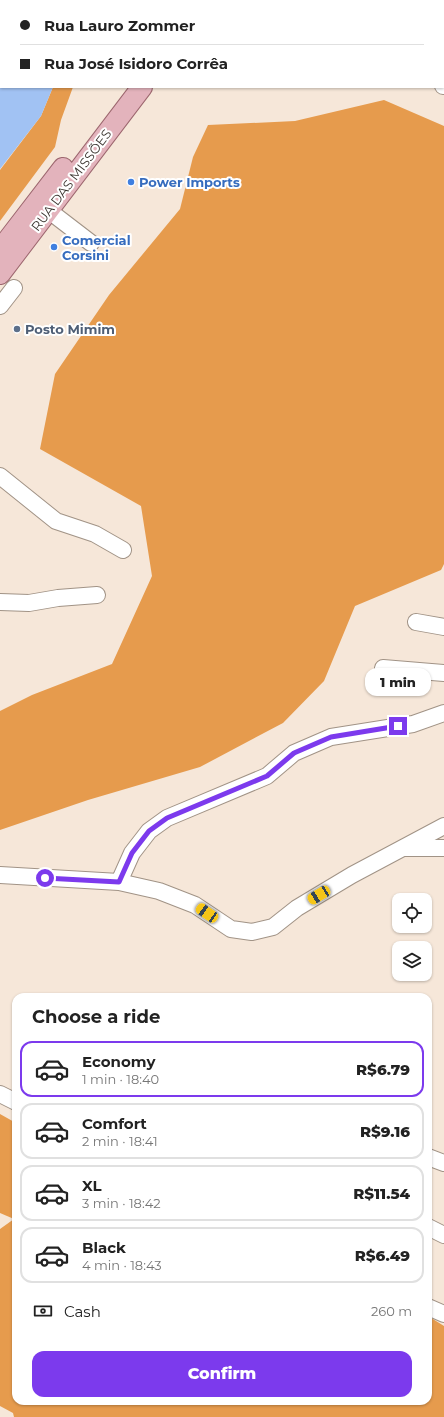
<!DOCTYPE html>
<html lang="en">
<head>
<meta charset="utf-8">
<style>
  :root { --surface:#fff; --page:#f6f6f6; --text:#222; --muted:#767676; --line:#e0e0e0; --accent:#7c3aed }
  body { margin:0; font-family:Montserrat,sans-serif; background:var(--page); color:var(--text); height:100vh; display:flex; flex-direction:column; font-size:15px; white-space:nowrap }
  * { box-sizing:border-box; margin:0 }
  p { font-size:13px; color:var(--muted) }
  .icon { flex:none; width:22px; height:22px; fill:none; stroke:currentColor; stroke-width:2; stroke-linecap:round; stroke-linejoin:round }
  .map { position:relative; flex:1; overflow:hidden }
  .side { position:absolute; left:12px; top:993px; width:420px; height:412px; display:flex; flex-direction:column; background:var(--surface); border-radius:12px; box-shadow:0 1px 3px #0004 }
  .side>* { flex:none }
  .hud { position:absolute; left:0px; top:0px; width:444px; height:88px; box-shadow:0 1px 3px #0004; display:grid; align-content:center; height:88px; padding:0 20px; background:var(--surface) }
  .fabs { position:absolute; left:392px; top:893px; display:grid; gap:8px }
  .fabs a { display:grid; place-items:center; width:40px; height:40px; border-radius:8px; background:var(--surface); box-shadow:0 1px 3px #0004; font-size:20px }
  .end { position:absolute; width:18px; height:18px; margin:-9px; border:5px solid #7c3aed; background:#fff; box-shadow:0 0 0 2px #fff }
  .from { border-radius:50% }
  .bubble { position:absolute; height:28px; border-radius:12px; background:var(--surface); box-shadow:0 1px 3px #0004; font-size:13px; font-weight:800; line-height:28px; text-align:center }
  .car { position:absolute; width:12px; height:24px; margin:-12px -6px; border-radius:5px; box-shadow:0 0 3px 1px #0007; background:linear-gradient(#f5c518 24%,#345 0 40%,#f5c518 0 76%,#345 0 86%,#f5c518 0) }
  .hud b { display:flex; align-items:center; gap:14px; height:38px; font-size:15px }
  .hud b+b { border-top:1px solid var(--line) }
  .hud i { width:10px; height:10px; background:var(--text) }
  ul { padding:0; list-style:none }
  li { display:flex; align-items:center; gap:12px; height:56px; margin:0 8px 6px; padding:0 12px; border:2px solid var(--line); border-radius:12px }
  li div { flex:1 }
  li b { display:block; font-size:15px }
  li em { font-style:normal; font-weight:800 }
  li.active { border-color:var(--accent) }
  li>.icon { width:36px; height:36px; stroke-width:1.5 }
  h2 { padding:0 20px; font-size:18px; line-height:48px }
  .pay { display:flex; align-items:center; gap:10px; height:44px; padding:0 20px; font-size:15px }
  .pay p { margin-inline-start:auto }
  .primary-button { display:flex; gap:8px; margin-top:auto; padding:8px 20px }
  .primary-button a { flex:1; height:46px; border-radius:12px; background:var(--accent); color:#fff; font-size:16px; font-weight:800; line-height:46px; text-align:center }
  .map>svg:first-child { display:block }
  .forest { fill:#e69b4d }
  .water { fill:#a1c2f3 }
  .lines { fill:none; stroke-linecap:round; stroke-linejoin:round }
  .minor-casing { stroke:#a19386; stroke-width:18 }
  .major-casing { stroke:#9c666e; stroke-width:22 }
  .minor { stroke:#fff; stroke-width:16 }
  .major { stroke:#e3b3bc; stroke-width:20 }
  .route { stroke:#7c3aed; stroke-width:5 }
  .shop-dot { fill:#3f7fe0; stroke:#fff; stroke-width:1.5 }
  .service-dot { fill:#5c6f8a; stroke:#fff; stroke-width:1.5 }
  .labels { text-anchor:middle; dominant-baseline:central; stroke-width:4; stroke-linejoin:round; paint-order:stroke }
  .street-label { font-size:13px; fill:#3b3530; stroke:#fff }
  .shop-label { font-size:13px; font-weight:bold; fill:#366cbe; stroke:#fff; text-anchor:start }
  .service-label { font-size:13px; font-weight:bold; fill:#4e5e75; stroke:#fff; text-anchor:start }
</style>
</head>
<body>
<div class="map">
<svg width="444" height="1417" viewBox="0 0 444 1417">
  <rect width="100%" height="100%" fill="#f6e7d9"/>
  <path class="forest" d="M53,87H73L61,120L55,147L0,221V170L41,116Z
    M384,100L444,126V564L441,570L355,606L324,681L283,723L200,767L88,800L0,830V711L32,695L112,664L152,576L141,506L40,449L55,374L109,295L180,209L193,157L208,125L295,121Z
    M0,1114L16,1123V1401H428V1316L444,1326V1417H14L13,1413L0,1406V1229L14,1219L0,1213Z"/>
  <path class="water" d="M0,0H120L1,1V87H53L41,116L0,169Z"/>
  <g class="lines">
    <g class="minor-casing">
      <path id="minor" d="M352,0L353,1
        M398,0L399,1
        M314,1L315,0
        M443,85V86
        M48,210L91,243
        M0,306L14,288
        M0,476L56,521L95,534L123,550
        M0,602L29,603L58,598L97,595
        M416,622L444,627
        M383,668L444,673
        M406,848H444
        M0,875L119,882L159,891L195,905L231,929L252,932L273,927L297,908L352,875L444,826
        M119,882L132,853L149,831L167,818L267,776L294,753L331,737L413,724L444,713
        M0,1094L16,1102
        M428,1157L444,1163
        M428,1227L444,1235
        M428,1307L444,1314"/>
    </g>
    <g class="major-casing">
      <path id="major" d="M192,1L193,0
        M209,1L210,0
        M0,250L63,168
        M0,274L142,87"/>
    </g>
    <use href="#minor" class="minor"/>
    <use href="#major" class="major"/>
  </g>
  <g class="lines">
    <path class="route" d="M45,878L119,882L132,853L149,831L167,818L267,776L294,753L331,737L398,726"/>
  </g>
  <g class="shop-dot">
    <circle cx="131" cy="182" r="4"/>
    <circle cx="54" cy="247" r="4"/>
  </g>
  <circle class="service-dot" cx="17" cy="329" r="4"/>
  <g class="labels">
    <g class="street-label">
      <text transform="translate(71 180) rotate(-53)">RUA DAS MISSÕES</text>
    </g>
    <g class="shop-label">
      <text x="139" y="182">Power Imports</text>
      <text x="62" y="240">Comercial<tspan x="62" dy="15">Corsini</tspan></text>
    </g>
    <g class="service-label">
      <text x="25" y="329">Posto Mimim</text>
    </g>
  </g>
</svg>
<div class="fabs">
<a><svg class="icon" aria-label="locate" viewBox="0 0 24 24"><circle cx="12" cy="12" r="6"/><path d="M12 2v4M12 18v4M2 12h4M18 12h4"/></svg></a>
<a><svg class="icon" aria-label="layers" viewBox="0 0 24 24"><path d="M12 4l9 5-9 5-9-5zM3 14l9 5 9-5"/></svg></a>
</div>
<i class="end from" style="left:45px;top:878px"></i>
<i class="end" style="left:398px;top:726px"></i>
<div class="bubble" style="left:365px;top:668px;width:66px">1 min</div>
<i class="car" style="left:319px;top:895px;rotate:239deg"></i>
<i class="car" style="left:207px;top:913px;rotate:304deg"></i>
<div class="hud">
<b><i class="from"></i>Rua Lauro Zommer</b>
<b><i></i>Rua José Isidoro Corrêa</b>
</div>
<section class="side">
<h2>Choose a ride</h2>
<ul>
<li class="active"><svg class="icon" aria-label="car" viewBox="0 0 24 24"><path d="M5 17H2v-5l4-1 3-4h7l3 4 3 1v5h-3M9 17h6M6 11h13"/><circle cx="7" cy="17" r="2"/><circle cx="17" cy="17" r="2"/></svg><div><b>Economy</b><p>1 min · 18:40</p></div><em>R$6.79</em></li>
<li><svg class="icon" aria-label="car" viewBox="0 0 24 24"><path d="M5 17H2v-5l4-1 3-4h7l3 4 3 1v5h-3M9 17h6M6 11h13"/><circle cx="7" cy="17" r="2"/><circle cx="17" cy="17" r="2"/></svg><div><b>Comfort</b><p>2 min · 18:41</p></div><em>R$9.16</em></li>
<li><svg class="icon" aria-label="car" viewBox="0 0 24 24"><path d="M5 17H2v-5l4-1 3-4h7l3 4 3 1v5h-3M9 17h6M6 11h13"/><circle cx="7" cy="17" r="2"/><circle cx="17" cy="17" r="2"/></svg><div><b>XL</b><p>3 min · 18:42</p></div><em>R$11.54</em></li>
<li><svg class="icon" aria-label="car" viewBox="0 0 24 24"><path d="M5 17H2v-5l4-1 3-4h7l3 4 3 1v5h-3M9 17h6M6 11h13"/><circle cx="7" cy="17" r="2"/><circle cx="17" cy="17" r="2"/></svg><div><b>Black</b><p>4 min · 18:43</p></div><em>R$6.49</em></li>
</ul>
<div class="pay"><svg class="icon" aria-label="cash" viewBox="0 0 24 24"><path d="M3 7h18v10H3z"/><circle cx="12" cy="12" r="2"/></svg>Cash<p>260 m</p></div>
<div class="primary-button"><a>Confirm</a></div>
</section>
</div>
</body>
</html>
